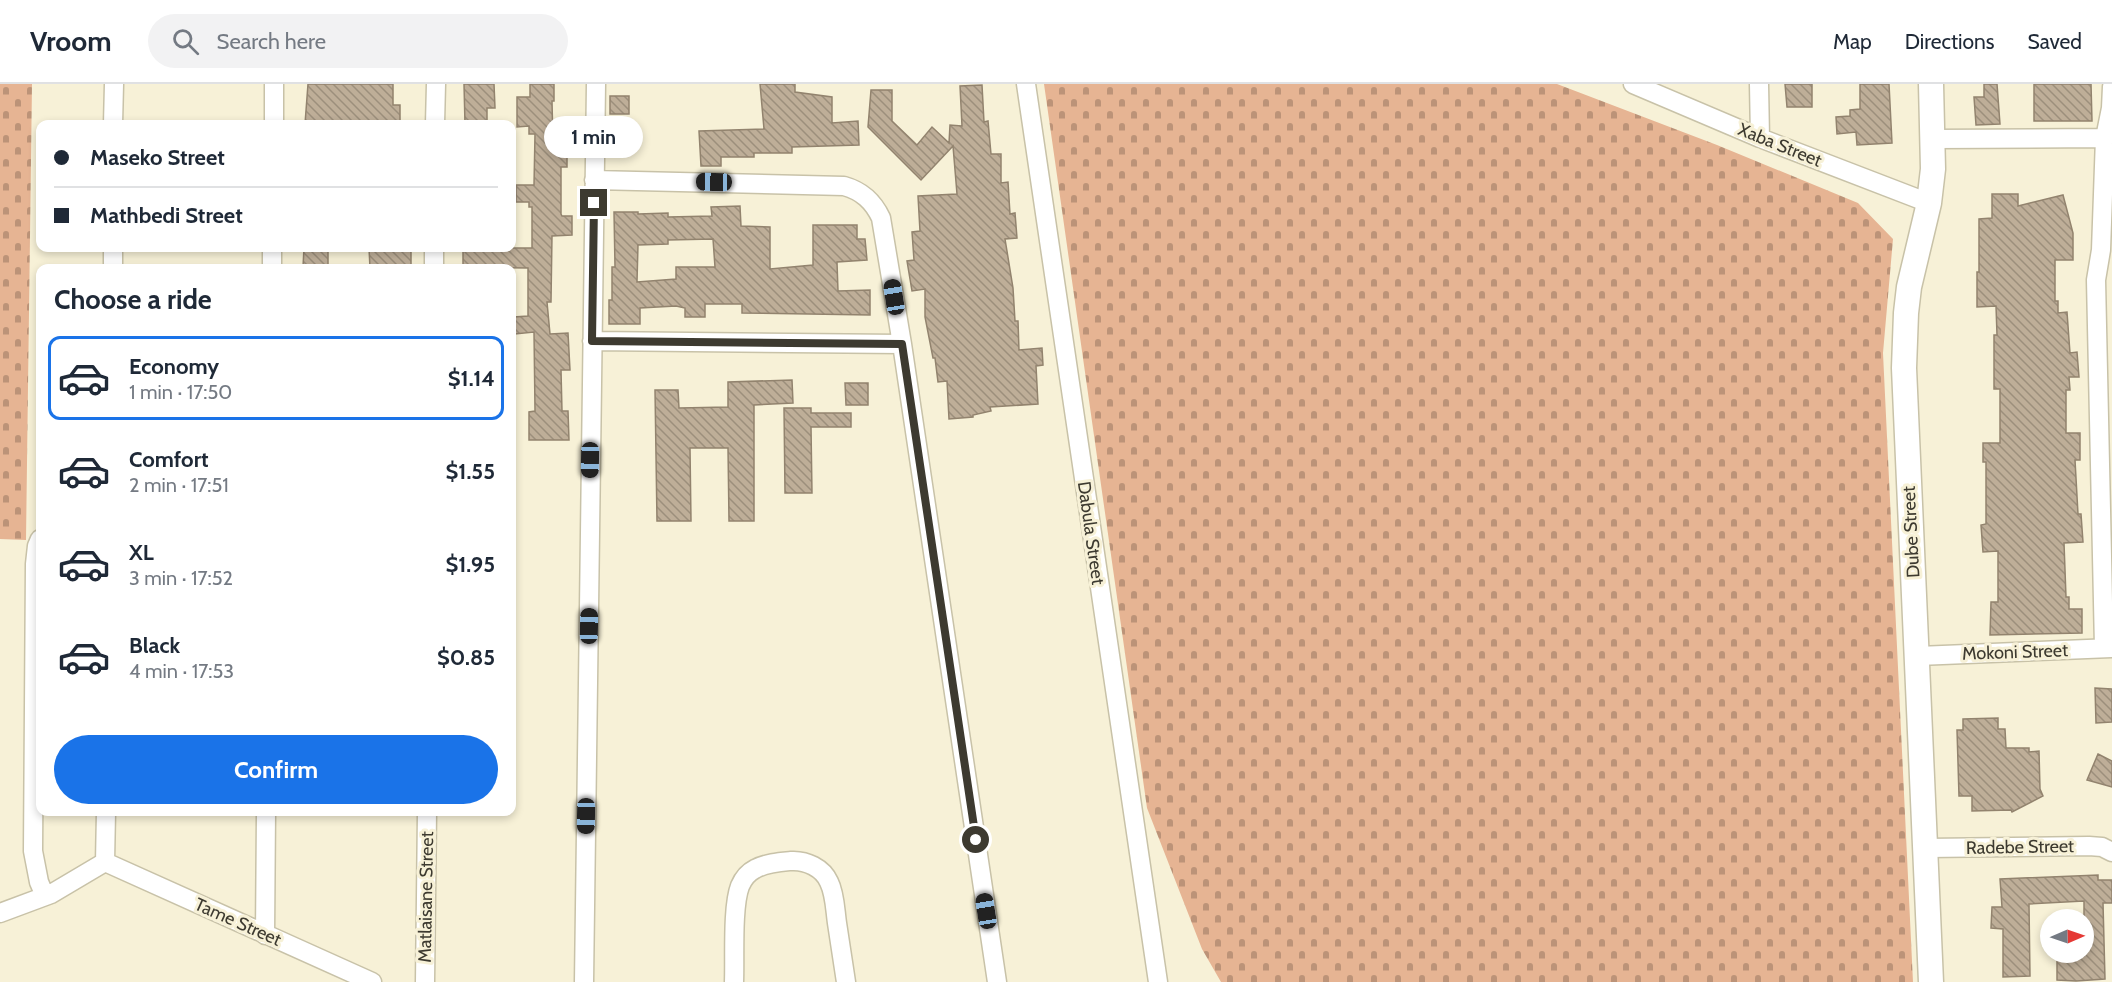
<!DOCTYPE html>
<html lang="en">
<head>
<meta charset="utf-8">
<style>
  :root { --surface:#fff; --page:#f2f2f3; --text:#1f2937; --muted:#747a83; --line:#e0e1e3; --accent:#1a73e8 }
  body { margin:0; font-family:Cabin,sans-serif; background:var(--page); color:var(--text); height:100vh; display:flex; flex-direction:column; font-size:22px; white-space:nowrap }
  * { box-sizing:border-box; margin:0 }
  p { font-size:20px; color:var(--muted) }
  .icon { flex:none; width:33px; height:33px; fill:none; stroke:currentColor; stroke-width:2; stroke-linecap:round; stroke-linejoin:round }
  .map { position:relative; flex:1; overflow:hidden }
  .panel { position:absolute; left:36px; top:180px; width:480px; height:552px; display:flex; flex-direction:column; background:var(--surface); border-radius:12px; box-shadow:0 3px 9px #0003 }
  .panel>* { flex:none }
  .top-card { position:absolute; left:36px; top:36px; width:480px; height:132px; border-radius:12px; box-shadow:0 3px 9px #0003; display:grid; align-content:center; height:132px; padding:0 18px; background:var(--surface) }
  .needle { width:39px; rotate:88deg }
  .buttons { position:absolute; left:2040px; top:825px; display:grid; gap:12px }
  .buttons a { display:grid; place-items:center; width:54px; height:54px; border-radius:50%; background:var(--surface); box-shadow:0 3px 9px #0003; font-size:30px }
  .end { position:absolute; width:27px; height:27px; margin:-14px; border:8px solid #3d3a30; background:#fff; box-shadow:0 0 0 3px #fff }
  .from { border-radius:50% }
  .bubble { position:absolute; height:42px; border-radius:21px; background:var(--surface); box-shadow:0 3px 9px #0003; font-size:20px; font-weight:700; line-height:42px; text-align:center }
  .car { position:absolute; width:18px; height:36px; margin:-18px -9px; border-radius:8px; box-shadow:0 0 4px 2px #0007; background:linear-gradient(#222 24%,#8ab4d8 0 40%,#222 0 76%,#8ab4d8 0 86%,#222 0) }
  .top-card b { display:flex; align-items:center; gap:21px; height:57px; font-size:22px }
  .top-card b+b { border-top:2px solid var(--line) }
  .top-card i { width:15px; height:15px; background:var(--text) }
  ul { padding:0; list-style:none }
  li { display:flex; align-items:center; gap:18px; height:84px; margin:0 12px 9px; padding:0 6px; border:3px solid transparent; border-radius:12px }
  li div { flex:1 }
  li b { display:block; font-size:22px }
  li em { font-style:normal; font-weight:700 }
  li.current { border-color:var(--accent) }
  li>.icon { width:54px; height:54px; stroke-width:1.5 }
  h2 { padding:0 18px; font-size:27px; line-height:72px }
  .primary-button { display:flex; gap:12px; margin-top:auto; padding:12px 18px }
  .primary-button a { flex:1; height:69px; border-radius:36px; background:var(--accent); color:#fff; font-size:24px; font-weight:700; line-height:69px; text-align:center }
  header { display:flex; align-items:center; gap:36px; box-sizing:border-box; height:84px; padding:0 30px; background:var(--surface); border-bottom:2px solid var(--line) }
  header strong { font-size:28px }
  nav { display:flex; gap:33px; margin-inline-start:auto; font-size:21px }
  .search { width:420px; height:54px; background:var(--page); display:flex; align-items:center; gap:15px; box-sizing:border-box; padding:0 21px; border-radius:33px; color:var(--muted); font-size:22px }
  .map>svg:first-child { display:block }
  .cemetery { fill:url(#cemetery-stones) }
  .building { fill:url(#building-back-hatch); stroke:#92836e; stroke-width:1.5; fill-rule:evenodd }
  .lines { fill:none; stroke-linecap:round; stroke-linejoin:round }
  .minor-casing { stroke:#c8c2a8; stroke-width:21 }
  .tertiary-casing { stroke:#c8c2a8; stroke-width:27 }
  .minor { stroke:#fff; stroke-width:18 }
  .tertiary { stroke:#fff; stroke-width:24 }
  .route { stroke:#3d3a30; stroke-width:8 }
  .labels { text-anchor:middle; dominant-baseline:central; stroke-width:6; stroke-linejoin:round; paint-order:stroke }
  .street-label { font-size:18px; fill:#3d3a30; stroke:#f7f1d7 }
</style>
</head>
<body>
<header>
<strong>Vroom</strong>
<div class="search"><svg class="icon" aria-label="search" viewBox="0 0 24 24"><circle cx="10" cy="10" r="6"/><path d="M15 15l6 6"/></svg>Search here</div>
<nav><a>Map</a><a>Directions</a><a>Saved</a></nav>
</header>
<div class="map">
<svg width="2112" height="898" viewBox="0 0 2112 898">
  <defs>
    <pattern id="cemetery-stones" width="16" height="16" patternUnits="userSpaceOnUse" patternTransform="scale(1.5)"><rect width="16" height="16" fill="#e6b493"/><path d="M2 7V4a2 2 0 0 1 4 0v3zM10 15v-3a2 2 0 0 1 4 0v3z" fill="#bc9378"/></pattern>
    <pattern id="building-back-hatch" width="6" height="6" patternUnits="userSpaceOnUse" patternTransform="scale(1.5)"><rect width="6" height="6" fill="#beae98"/><path d="M-1 5l2 2M0 0l6 6M5-1l2 2" fill="none" stroke="#9c8f7c"/></pattern>
  </defs>
  <rect width="100%" height="100%" fill="#f7f1d7"/>
  <path class="cemetery" d="M0,0H32L26,456L0,455Z
    M1044,0H1557L1717,61L1858,119L1893,155L1883,269L1913,898H1221L1202,865L1147,724Z"/>
  <path class="building" d="M308,0H393V21H400V40H305Z
    M464,0H494L495,24H487V40H465Z
    M530,0H554V17H552L553,60L567,61V83H561V130L562,132H572V151L552,152L551,218H547L550,250L568,249L570,286H561L562,327H568L569,356H529V328L535,327L534,248L515,250L514,233L528,232V184L463,183V164H532V123H529V118H516V101H534L535,50H529V42L517,43V13H530Z
    M760,0H795V8L832,13V39L858,37L859,61L792,63V69H754V73H721V82H701L699,47L764,45Z
    M1785,0H1812V23H1787Z
    M1860,0H1889L1892,59L1857,61L1856,48L1837,50L1836,33L1850,32V26L1860,25Z
    M1984,0H1997L2000,40L1976,41L1974,13H1984Z
    M2034,0H2091L2092,37H2034Z
    M982,1L984,38L988,37L991,70H1001V99L1008,98L1010,130L1015,129L1017,154L1005,155L1013,204L1015,237H1018L1019,266L1042,264L1043,281L1036,282L1038,320L990,323L991,327L973,331V333L949,335L947,297L938,298L935,274H933L925,233V205L912,207L907,177L914,176L912,148L920,147L918,112L957,110L953,62L921,96L868,43L871,6H892V37L917,61L932,43L949,59L950,41L962,42L960,2Z
    M610,12H629V30H610Z
    M1992,110H2018V122L2063,111L2073,149V176H2055V217H2058V229L2067,228L2070,269L2077,268L2079,293H2069L2070,306H2066V349H2080V376H2075L2078,430H2081L2083,458L2064,459L2066,513H2069V525H2082V549L1990,551L1991,518H1998V467L1983,468L1981,441L1986,440V378H1983V359H2000V305H1994V251H1997L1996,222L1977,223V188H1979V135L1992,134Z
    M740,122L741,142L770,143V185L813,181V141H857V155H865L867,176L837,178L838,207L870,206V231L742,229V220H705V233H685V224L676,222L640,224V240H609V216H612V183H615L614,128H638V130L668,129V133L712,132L711,123ZM713,155L715,183H676V195L637,198L638,161L668,160V156Z
    M304,164H328V183H303Z
    M369,164H411V184H370Z
    M792,296L793,319L754,321V437H729L728,364H690L691,437H657L655,306H678L679,324L728,323V298Z
    M845,299H868V321H846Z
    M784,324H811V329H851V343H811L812,409H785Z
    M2095,604L2112,605V638L2096,639Z
    M1998,634V645H2005L2006,664H2029V668L2039,667L2040,705L2043,712L2012,728L2011,726L1972,727V712H1959L1957,646H1963V635Z
    M2098,670L2112,677V703L2087,696Z
    M2098,791V796H2112V819H2103L2105,895L2076,897L2057,896V872H2084V817L2029,820L2030,892L2003,893V845L1991,844L1992,823H2002L2000,795Z"/>
  <g class="lines">
    <g class="minor-casing">
      <path id="minor" d="M1026,0L1158,898
        M1633,0L1760,54L1929,119
        M1759,0L1760,54
        M113,40L114,0
        M274,40V0
        M435,40L436,0
        M1934,55L2105,54
        M594,96L844,102C862,107 873,117 881,134L902,260L997,898
        M113,184V164
        M272,184V164
        M434,184V164
        M592,257L902,260
        M40,455L37,462L35,480L33,767L39,798L45,812
        M2104,564L2096,196L2101,166L2105,54L2111,24L2112,3
        M1918,572L2112,564
        M1926,764L2089,762L2102,763L2112,768
        M105,778L372,898
        M105,778L106,728
        M0,829L51,810L105,778
        M265,851L266,728
        M425,898L427,728
        M584,898L596,0
        M734,898C735,874 732,823 740,802C743,795 749,788 755,785C766,779 780,778 791,777C806,776 823,784 829,798C835,810 835,825 837,839C840,858 843,878 846,898"/>
    </g>
    <g class="tertiary-casing">
      <path id="tertiary" d="M1931,898L1904,284L1906,229L1909,203L1929,119L1933,85L1931,0"/>
    </g>
    <use href="#minor" class="minor"/>
    <use href="#tertiary" class="tertiary"/>
  </g>
  <g class="lines">
    <path class="route" d="M594,119L592,257L902,260L976,756"/>
  </g>
  <g class="labels">
    <g class="street-label">
      <text transform="translate(1780 61) rotate(22)">Xaba Street</text>
      <text transform="translate(1911 448) rotate(-93)">Dube Street</text>
      <text transform="translate(1091 449) rotate(82)">Dabula Street</text>
      <text transform="translate(2015 568) rotate(-2)">Mokoni Street</text>
      <text transform="translate(2020 763) rotate(-1)">Radebe Street</text>
      <text transform="translate(426 813) rotate(-89)">Matlaisane Street</text>
      <text transform="translate(238 838) rotate(24)">Tame Street</text>
    </g>
  </g>
</svg>
<div class="buttons">
<a><svg class="needle" viewBox="-14 -14 28 28"><path d="M0-13l5 13h-10z" fill="#e53935"/><path d="M0 13l5-13h-10z" fill="#747a83"/></svg></a>
</div>
<i class="end from" style="left:976px;top:756px"></i>
<i class="end" style="left:594px;top:119px"></i>
<div class="bubble" style="left:544px;top:32px;width:99px">1 min</div>
<i class="car" style="left:714px;top:98px;rotate:271deg"></i>
<i class="car" style="left:894px;top:213px;rotate:351deg"></i>
<i class="car" style="left:590px;top:376px;rotate:181deg"></i>
<i class="car" style="left:589px;top:542px;rotate:1deg"></i>
<i class="car" style="left:586px;top:732px;rotate:181deg"></i>
<i class="car" style="left:986px;top:827px;rotate:351deg"></i>
<div class="top-card">
<b><i class="from"></i>Maseko Street</b>
<b><i></i>Mathbedi Street</b>
</div>
<section class="panel">
<h2>Choose a ride</h2>
<ul>
<li class="current"><svg class="icon" aria-label="car" viewBox="0 0 24 24"><path d="M5 17H2v-5l4-1 3-4h7l3 4 3 1v5h-3M9 17h6M6 11h13"/><circle cx="7" cy="17" r="2"/><circle cx="17" cy="17" r="2"/></svg><div><b>Economy</b><p>1 min · 17:50</p></div><em>$1.14</em></li>
<li><svg class="icon" aria-label="car" viewBox="0 0 24 24"><path d="M5 17H2v-5l4-1 3-4h7l3 4 3 1v5h-3M9 17h6M6 11h13"/><circle cx="7" cy="17" r="2"/><circle cx="17" cy="17" r="2"/></svg><div><b>Comfort</b><p>2 min · 17:51</p></div><em>$1.55</em></li>
<li><svg class="icon" aria-label="car" viewBox="0 0 24 24"><path d="M5 17H2v-5l4-1 3-4h7l3 4 3 1v5h-3M9 17h6M6 11h13"/><circle cx="7" cy="17" r="2"/><circle cx="17" cy="17" r="2"/></svg><div><b>XL</b><p>3 min · 17:52</p></div><em>$1.95</em></li>
<li><svg class="icon" aria-label="car" viewBox="0 0 24 24"><path d="M5 17H2v-5l4-1 3-4h7l3 4 3 1v5h-3M9 17h6M6 11h13"/><circle cx="7" cy="17" r="2"/><circle cx="17" cy="17" r="2"/></svg><div><b>Black</b><p>4 min · 17:53</p></div><em>$0.85</em></li>
</ul>
<div class="primary-button"><a>Confirm</a></div>
</section>
</div>
</body>
</html>
